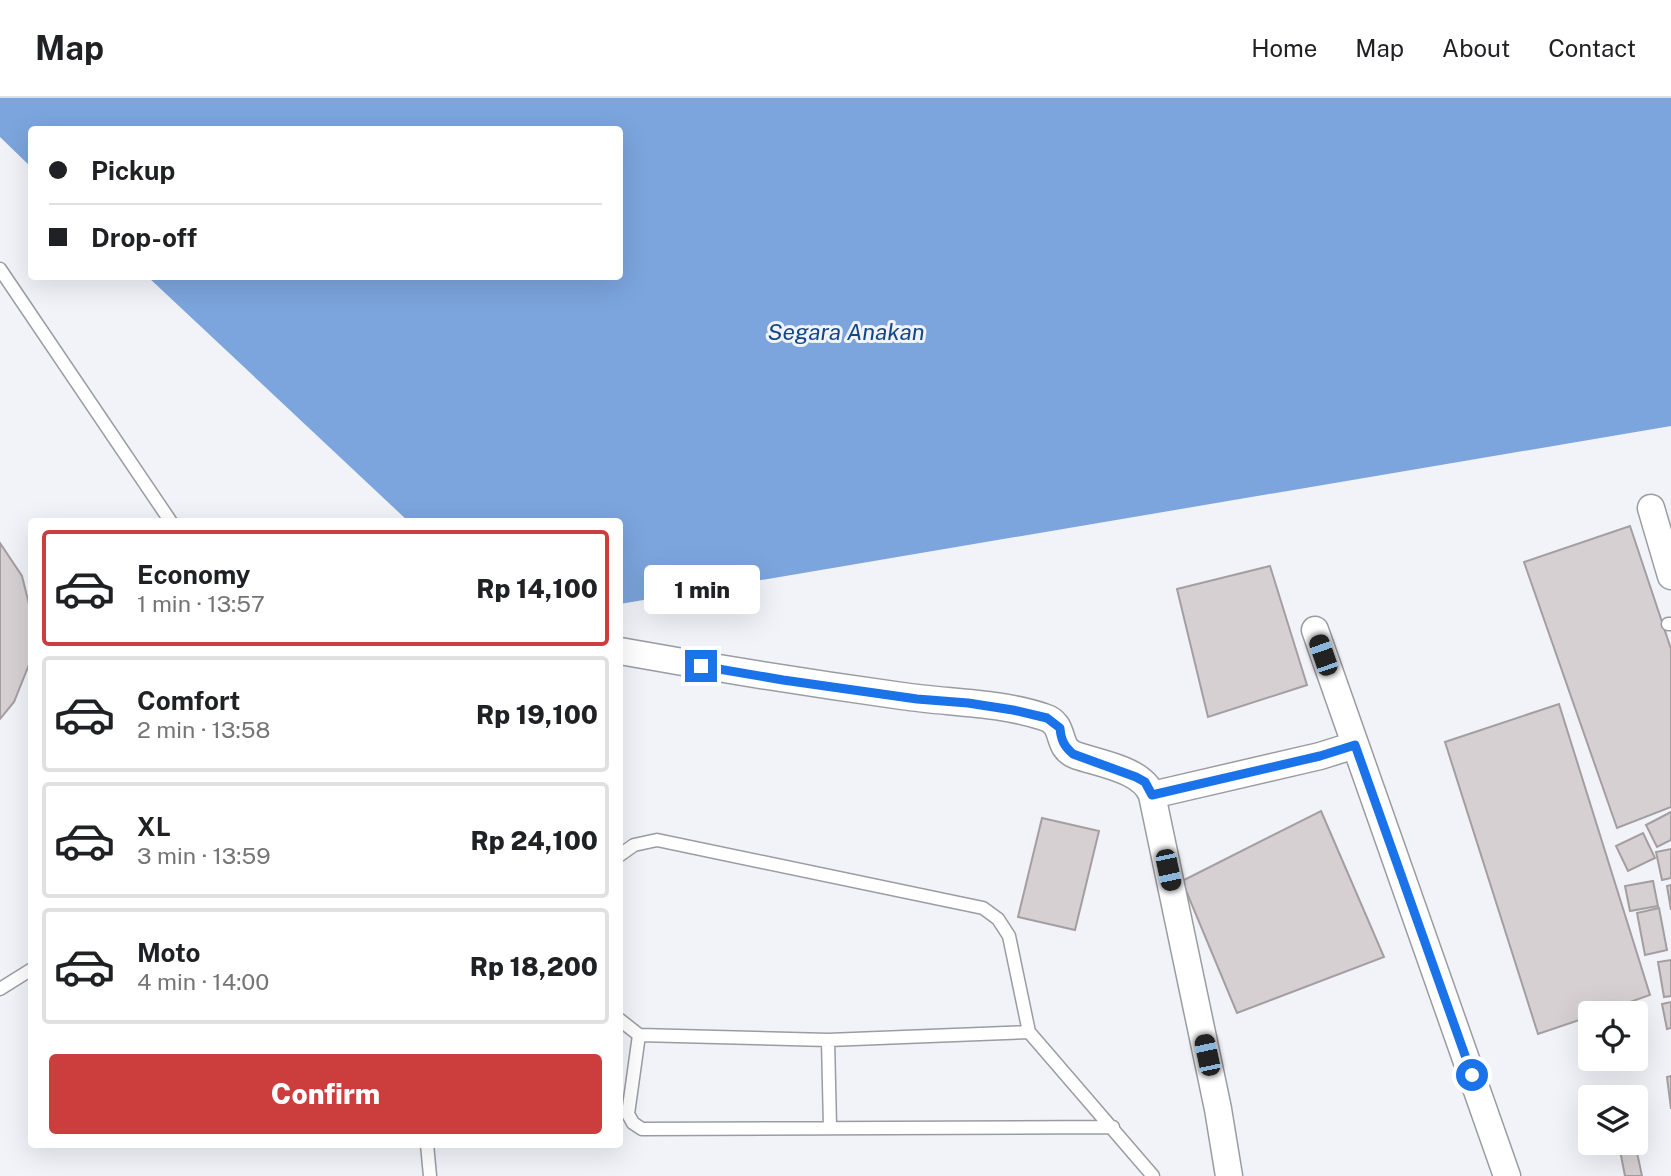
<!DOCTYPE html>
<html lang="en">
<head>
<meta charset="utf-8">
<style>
  :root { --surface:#fff; --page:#f2f2f2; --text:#202124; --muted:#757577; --line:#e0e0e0; --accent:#cc3d3e }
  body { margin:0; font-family:"Public Sans",sans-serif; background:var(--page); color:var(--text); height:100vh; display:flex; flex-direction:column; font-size:26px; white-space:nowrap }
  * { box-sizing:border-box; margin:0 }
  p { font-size:23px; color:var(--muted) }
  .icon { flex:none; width:38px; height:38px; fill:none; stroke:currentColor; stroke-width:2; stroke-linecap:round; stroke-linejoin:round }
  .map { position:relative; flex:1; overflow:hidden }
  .drawer { position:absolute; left:28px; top:420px; width:595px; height:630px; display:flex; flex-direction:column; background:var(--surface); border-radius:7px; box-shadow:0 7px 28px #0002 }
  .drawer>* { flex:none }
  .top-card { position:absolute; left:28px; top:28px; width:595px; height:154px; border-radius:7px; box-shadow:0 7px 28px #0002; display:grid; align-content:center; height:154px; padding:0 21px; background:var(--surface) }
  .tools { position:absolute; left:1578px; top:903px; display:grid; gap:14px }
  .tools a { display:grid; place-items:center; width:70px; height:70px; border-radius:7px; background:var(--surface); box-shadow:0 7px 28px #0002; font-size:35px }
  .end { position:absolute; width:32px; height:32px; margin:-16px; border:9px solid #1a73e8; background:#fff; box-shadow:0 0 0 4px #fff }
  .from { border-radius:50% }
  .bubble { position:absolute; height:49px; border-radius:7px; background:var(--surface); box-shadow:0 7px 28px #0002; font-size:23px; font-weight:800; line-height:49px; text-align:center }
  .car { position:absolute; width:21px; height:42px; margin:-21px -10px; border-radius:9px; box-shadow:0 0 5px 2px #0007; background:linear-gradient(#222 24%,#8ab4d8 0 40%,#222 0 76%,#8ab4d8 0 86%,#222 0) }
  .top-card b { display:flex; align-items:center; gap:24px; height:66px; font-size:26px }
  .top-card b+b { border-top:2px solid var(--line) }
  .top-card i { width:18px; height:18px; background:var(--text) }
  ul { padding:12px 0 0; list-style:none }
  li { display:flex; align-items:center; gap:21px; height:116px; margin:0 14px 10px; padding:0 7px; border:4px solid var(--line); border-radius:7px }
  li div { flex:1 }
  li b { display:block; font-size:26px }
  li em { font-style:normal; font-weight:800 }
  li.current { border-color:var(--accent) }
  li>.icon { width:63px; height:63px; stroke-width:1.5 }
  .cta { display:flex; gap:14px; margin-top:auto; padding:14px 21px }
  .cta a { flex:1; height:80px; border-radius:7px; background:var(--accent); color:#fff; font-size:28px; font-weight:800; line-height:80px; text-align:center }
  header { display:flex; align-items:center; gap:42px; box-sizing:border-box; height:98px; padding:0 35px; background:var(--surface); border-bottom:2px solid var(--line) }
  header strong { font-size:33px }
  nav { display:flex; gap:38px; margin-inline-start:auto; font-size:24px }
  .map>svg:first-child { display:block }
  .water { fill:#7ca5dd }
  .building { fill:#d6d0d2; stroke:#a49ea0; stroke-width:2 }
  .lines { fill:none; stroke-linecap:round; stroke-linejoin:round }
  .service-casing { stroke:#9a9ca2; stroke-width:15 }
  .minor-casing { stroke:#9a9ca2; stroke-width:29 }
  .service { stroke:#fff; stroke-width:12 }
  .minor { stroke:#fff; stroke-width:26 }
  .route { stroke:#1a73e8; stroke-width:9 }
  .labels { text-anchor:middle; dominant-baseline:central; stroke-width:6; stroke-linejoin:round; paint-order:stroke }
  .water-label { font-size:23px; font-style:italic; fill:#104789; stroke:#f1f3f9 }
</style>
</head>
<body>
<header>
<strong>Map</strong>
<nav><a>Home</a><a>Map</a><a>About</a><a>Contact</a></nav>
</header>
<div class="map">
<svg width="1671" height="1078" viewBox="0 0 1671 1078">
  <rect width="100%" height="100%" fill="#f1f3f9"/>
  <path class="water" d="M0,0H1671V328L620,506V424L408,423L148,179L620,178V32H32L31,69L0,39Z"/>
  <path class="building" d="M1630,428L1671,551V709L1617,730L1524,464Z
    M0,445L22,478L32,518L30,564L14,604L0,621Z
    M1270,468L1307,587L1208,619L1177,491Z
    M1559,606L1650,897L1599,915H1591V918L1538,936L1445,644Z
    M1321,713L1384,859L1237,915L1182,783Z
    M1671,714V742L1657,749L1646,727Z
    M1042,720L1099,733L1075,832L1018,819Z
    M1643,735L1655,760L1628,773L1616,748Z
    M1671,751V780L1662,782L1656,754Z
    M1653,783L1658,808L1630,813L1625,788Z
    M1671,787V812L1667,788Z
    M1659,810L1667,852L1645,857L1637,815Z
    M1671,862V898L1664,899L1658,864Z
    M1671,904V930L1667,931L1662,906Z
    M1671,978V1011L1667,979Z
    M1635,1045L1642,1078H1625L1619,1047Z"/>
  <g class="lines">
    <g class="service-casing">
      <path id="service" d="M0,171L171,424
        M1668,526H1671
        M620,757L634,747L657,742L983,810L998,821L1009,838L1029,934
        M0,891L32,871
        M620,922L639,937L828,942L1029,934L1153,1078
        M639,937L628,1016L633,1025L642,1031L1113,1029
        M828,942L830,1029
        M427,1046L430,1078"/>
    </g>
    <g class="minor-casing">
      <path id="minor" d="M1651,410L1671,478
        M1315,532L1507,1078
        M620,553C714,570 808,585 902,598C949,605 999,604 1044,619C1067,626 1055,649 1075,657C1100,666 1142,671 1152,697L1218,1011L1229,1078
        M1152,697L1320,658L1355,647"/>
    </g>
    <use href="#service" class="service"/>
    <use href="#minor" class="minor"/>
  </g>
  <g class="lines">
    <path class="route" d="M701,568L783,582L917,601L968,605L1013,612L1047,620L1060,630C1061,642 1064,648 1073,656L1136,679L1145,684L1152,697L1320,658L1355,647L1472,977"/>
  </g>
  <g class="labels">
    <g class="water-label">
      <text x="846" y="233">Segara Anakan</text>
    </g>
  </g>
</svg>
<div class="tools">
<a><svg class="icon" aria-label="locate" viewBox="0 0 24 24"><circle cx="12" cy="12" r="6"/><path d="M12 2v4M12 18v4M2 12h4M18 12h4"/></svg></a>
<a><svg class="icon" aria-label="layers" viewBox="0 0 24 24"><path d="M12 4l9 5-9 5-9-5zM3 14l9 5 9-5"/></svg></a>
</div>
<i class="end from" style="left:1472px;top:977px"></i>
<i class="end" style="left:701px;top:568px"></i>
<div class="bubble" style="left:644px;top:467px;width:116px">1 min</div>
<i class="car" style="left:1323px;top:557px;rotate:341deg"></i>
<i class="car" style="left:1168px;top:772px;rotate:168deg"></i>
<i class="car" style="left:1207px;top:957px;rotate:348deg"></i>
<div class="top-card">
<b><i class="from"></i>Pickup</b>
<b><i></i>Drop-off</b>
</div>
<section class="drawer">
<ul>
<li class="current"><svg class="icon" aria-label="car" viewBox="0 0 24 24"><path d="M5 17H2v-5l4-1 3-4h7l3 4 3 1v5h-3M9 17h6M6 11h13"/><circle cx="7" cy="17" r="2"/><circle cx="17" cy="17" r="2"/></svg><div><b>Economy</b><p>1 min · 13:57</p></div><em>Rp 14,100</em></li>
<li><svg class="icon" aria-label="car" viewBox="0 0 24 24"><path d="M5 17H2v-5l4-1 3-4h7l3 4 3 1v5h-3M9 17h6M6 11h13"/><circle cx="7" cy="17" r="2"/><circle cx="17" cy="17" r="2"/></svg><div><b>Comfort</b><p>2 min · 13:58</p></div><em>Rp 19,100</em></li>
<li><svg class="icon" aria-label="car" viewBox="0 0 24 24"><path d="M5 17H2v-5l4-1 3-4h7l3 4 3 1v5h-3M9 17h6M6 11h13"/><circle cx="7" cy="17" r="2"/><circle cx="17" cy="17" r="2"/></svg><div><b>XL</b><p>3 min · 13:59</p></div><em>Rp 24,100</em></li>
<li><svg class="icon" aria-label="car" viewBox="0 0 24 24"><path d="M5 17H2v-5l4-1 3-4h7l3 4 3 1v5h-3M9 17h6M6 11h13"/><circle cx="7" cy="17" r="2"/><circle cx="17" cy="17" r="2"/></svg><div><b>Moto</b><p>4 min · 14:00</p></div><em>Rp 18,200</em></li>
</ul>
<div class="cta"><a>Confirm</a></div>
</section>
</div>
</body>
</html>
